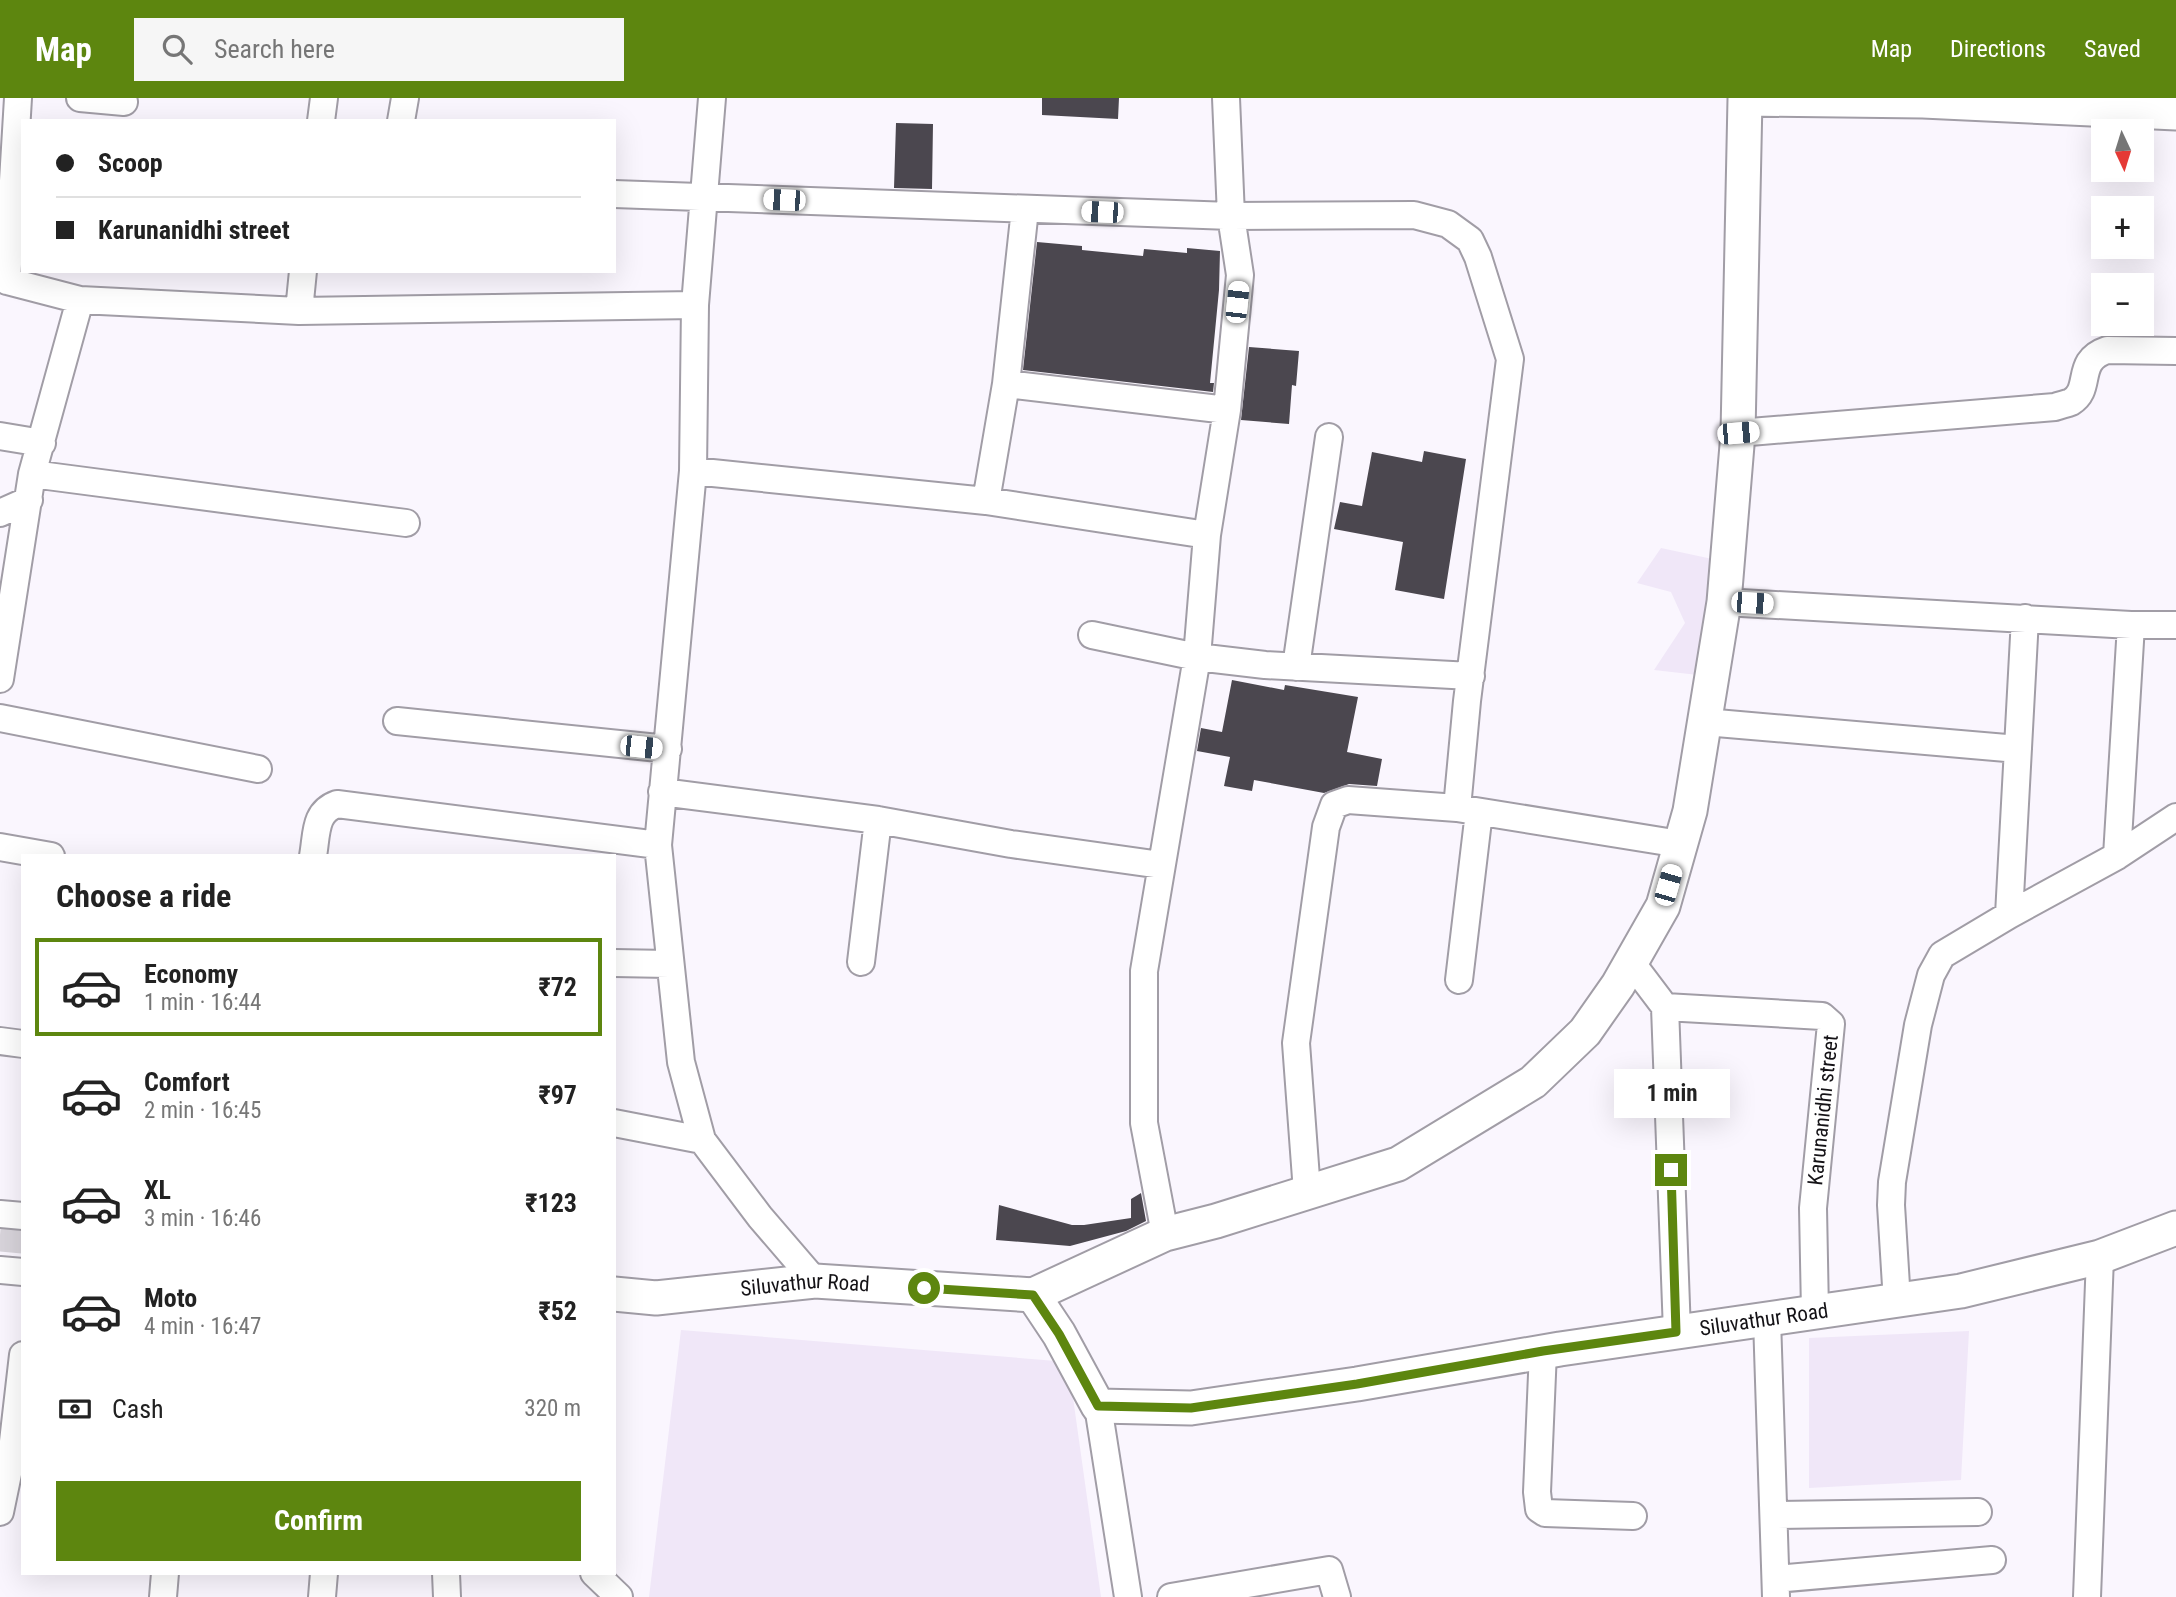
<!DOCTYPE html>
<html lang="en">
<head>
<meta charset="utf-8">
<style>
  :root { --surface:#fff; --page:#f6f6f6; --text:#222; --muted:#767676; --line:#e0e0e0; --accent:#5d860f }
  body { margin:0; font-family:"Roboto Condensed",sans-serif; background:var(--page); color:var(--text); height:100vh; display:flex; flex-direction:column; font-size:26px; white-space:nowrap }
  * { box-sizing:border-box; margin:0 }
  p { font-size:23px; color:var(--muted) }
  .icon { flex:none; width:38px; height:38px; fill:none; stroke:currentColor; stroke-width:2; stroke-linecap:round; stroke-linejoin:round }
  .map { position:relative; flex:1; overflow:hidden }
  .drawer { position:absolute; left:21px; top:756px; width:595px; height:721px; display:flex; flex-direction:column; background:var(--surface); border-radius:0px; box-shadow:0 7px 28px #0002 }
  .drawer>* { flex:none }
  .banner { position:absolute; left:21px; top:21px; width:595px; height:154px; border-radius:0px; box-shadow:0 7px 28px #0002; display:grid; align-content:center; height:154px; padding:0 35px; background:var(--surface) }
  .needle { width:46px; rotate:176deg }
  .controls { position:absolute; left:2091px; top:21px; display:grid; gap:14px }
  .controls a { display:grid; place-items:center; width:63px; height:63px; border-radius:0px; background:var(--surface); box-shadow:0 7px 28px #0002; font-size:35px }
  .end { position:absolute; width:32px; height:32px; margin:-16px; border:9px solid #5d860f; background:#fff; box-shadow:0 0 0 4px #fff }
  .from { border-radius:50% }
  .bubble { position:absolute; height:49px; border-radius:0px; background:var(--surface); box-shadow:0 7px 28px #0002; font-size:23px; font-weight:700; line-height:49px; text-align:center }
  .car { position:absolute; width:21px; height:42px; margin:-21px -10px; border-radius:9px; box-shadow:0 0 5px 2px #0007; background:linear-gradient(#fff 24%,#345 0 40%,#fff 0 76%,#345 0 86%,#fff 0) }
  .banner b { display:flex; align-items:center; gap:24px; height:66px; font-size:26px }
  .banner b+b { border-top:2px solid var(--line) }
  .banner i { width:18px; height:18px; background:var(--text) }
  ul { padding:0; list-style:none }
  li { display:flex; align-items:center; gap:21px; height:98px; margin:0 14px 10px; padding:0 21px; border:4px solid transparent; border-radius:0px }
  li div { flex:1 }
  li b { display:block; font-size:26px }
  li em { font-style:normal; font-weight:700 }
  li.selected { border-color:var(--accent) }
  li>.icon { width:63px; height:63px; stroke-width:1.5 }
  h2 { padding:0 35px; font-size:32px; line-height:84px }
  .pay { display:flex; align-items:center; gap:18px; height:77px; padding:0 35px; font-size:26px }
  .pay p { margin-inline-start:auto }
  .primary-button { display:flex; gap:14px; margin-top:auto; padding:14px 35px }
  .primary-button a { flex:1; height:80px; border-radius:0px; background:var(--accent); color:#fff; font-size:28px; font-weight:700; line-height:80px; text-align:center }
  header { display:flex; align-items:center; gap:42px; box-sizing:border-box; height:98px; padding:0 35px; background:var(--accent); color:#fff }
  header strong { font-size:33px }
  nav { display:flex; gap:38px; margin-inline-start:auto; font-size:24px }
  .search { width:490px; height:63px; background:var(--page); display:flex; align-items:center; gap:18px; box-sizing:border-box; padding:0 24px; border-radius:0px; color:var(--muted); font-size:26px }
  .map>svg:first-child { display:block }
  .built { fill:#f0e7f8 }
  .building { fill:#4b474f }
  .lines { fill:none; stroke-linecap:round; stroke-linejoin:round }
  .major-tunnel { stroke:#d8d4db; stroke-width:33; stroke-dasharray:33 17; stroke-linecap:butt }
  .minor-casing { stroke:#a19da6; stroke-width:30 }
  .major-casing { stroke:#a19da6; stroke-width:37 }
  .minor { stroke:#fff; stroke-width:26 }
  .major { stroke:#fff; stroke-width:33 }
  .route { stroke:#5d860f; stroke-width:9 }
  .labels { text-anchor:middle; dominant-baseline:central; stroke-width:7; stroke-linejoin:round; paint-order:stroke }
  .street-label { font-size:21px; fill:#141216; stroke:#fff }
</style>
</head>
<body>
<header>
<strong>Map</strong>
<div class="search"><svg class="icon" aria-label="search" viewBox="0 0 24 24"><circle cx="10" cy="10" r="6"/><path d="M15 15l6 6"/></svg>Search here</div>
<nav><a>Map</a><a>Directions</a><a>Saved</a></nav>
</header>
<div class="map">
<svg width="2176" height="1499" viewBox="0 0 2176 1499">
  <rect width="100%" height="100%" fill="#faf6fe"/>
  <path class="built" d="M1661,450L1717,462L1698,577L1654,572L1685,525L1671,494L1637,485Z
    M681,1232L1068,1264L1101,1499H649Z
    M1969,1233L1961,1382L1809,1390V1240Z"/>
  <path class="building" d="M1042,0H1119L1118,21L1042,17Z
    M896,25L933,26L932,91L894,90Z
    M1037,144L1082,148V152L1143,158L1144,151L1187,155V150L1220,153L1219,192L1210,285H1214L1213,294L1023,272Z
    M1249,249L1299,253L1296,288L1292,287L1289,326L1241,322Z
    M1424,353L1466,361L1444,501L1395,492L1403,444L1334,431L1340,404L1362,408L1372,354L1422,364Z
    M1232,582L1284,592L1285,587L1358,599L1347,654L1382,661L1377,688L1349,686L1324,695L1254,682L1252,693L1224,688L1230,659L1197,653L1201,630L1222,634Z
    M1141,1095L1146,1123L1126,1133L1070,1148L996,1142L999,1107L1072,1127H1084L1131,1120V1101Z"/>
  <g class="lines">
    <path class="major-tunnel" d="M0,1137L23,1139"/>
    <g class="minor-casing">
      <path id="minor" d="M80,0L124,4
        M712,0L695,207L693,373L658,747L681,964L702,1042L760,1119L815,1183
        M321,23L324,0
        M401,23L405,0
        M614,96L1231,118L1414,117L1448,126L1470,142L1478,159L1510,261L1467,603L1457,710
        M0,178L7,183L80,202L299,213L695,207
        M7,183L18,0
        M299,213L303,173
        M1006,286L1227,312
        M1738,335L2055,309C2060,307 2066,306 2071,304C2093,291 2074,263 2107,252L2176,253
        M0,338L42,345
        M693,373L986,403L1207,437
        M32,376L406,425
        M986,403L1006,286L1025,111
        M0,415L29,402
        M1724,504L2131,527H2176
        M1092,537L1197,559L1265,567L1471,578
        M1296,569L1329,339
        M0,581L32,376L80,202
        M0,620L258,671
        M397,623L668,651
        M1705,624L2018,651
        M662,694L878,722L1011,746L1161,767
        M0,749L51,758
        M313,758C317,736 314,714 337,706L658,747
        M2117,758L2131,527
        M2009,817L2025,520
        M861,864L878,722
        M1631,864L1665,909
        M614,865L669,866
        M1459,882L1479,714
        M0,943L23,946
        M614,1025L702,1042
        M1307,1094L1296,945L1326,729L1334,707L1348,702L1457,710L1680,746
        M0,1116L23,1118
        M1165,1136L1144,1025V873L1197,559L1207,437L1227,312L1240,177L1231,118L1226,0
        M0,1172L23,1174
        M1897,1204L1891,1107L1892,1084L1918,927L1931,877L1942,857L2009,817L2117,758L2176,719
        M1767,1221L1776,1499
        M1677,1234L1665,909L1822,918L1831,926L1813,1110L1815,1214
        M1543,1253L1537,1394L1539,1411L1545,1415L1633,1418
        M1098,1308L1128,1499
        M0,1414L11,1361L23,1257
        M1775,1417L1978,1414
        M446,1475L447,1499
        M594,1475L619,1499
        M1776,1481L1992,1462
        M163,1499L165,1475
        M322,1499L324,1475
        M1171,1499L1329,1472L1337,1499
        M2087,1499L2100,1159"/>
    </g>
    <g class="major-casing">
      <g id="major">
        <path id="s1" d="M614,1196L656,1200L815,1183L1033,1197L1059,1236L1098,1308L1191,1310L1357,1286L1560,1251L1961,1193L2100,1159L2176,1130"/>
        <path d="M1033,1197L1165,1136L1216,1123L1398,1066L1533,984L1585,934L1618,887L1663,808L1690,713L1724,504L1738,335L1745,1L1923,3L2176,15"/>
      </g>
    </g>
    <use href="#minor" class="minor"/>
    <use href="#major" class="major"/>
  </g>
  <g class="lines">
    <path class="route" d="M924,1190L1033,1197L1059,1236L1098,1308L1191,1310L1357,1286L1543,1253L1676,1234L1671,1072"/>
  </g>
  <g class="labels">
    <g class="street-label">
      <text transform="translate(1823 1012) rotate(-84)">Karunanidhi street</text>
      <text stroke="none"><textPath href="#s1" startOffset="192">Siluvathur Road</textPath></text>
      <text stroke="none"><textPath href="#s1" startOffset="1222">Siluvathur Road</textPath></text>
    </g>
  </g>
</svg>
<div class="controls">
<a><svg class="needle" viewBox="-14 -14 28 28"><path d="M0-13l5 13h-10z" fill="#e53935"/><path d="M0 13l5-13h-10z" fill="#767676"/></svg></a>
<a>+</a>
<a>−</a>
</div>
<i class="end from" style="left:924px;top:1190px"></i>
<i class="end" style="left:1671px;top:1072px"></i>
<div class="bubble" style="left:1614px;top:971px;width:116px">1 min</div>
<i class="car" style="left:784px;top:102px;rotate:272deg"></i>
<i class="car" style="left:1102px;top:114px;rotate:272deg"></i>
<i class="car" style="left:1237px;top:204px;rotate:6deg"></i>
<i class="car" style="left:1738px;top:335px;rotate:85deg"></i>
<i class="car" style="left:1752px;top:505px;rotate:93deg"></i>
<i class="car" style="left:641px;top:649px;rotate:96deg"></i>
<i class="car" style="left:1668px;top:787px;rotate:16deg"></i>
<div class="banner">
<b><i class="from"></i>Scoop</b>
<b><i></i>Karunanidhi street</b>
</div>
<section class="drawer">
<h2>Choose a ride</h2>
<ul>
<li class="selected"><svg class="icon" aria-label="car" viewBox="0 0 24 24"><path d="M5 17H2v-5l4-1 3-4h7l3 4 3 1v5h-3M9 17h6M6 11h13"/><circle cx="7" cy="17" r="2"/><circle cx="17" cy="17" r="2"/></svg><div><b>Economy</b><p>1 min · 16:44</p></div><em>₹72</em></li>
<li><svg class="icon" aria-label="car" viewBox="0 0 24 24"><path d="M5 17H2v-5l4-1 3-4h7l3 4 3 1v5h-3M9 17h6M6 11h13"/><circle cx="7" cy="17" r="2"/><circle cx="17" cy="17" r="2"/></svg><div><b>Comfort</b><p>2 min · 16:45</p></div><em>₹97</em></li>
<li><svg class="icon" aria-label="car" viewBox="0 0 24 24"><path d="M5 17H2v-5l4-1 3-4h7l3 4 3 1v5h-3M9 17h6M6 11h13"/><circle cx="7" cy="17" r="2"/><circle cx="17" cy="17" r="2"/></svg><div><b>XL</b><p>3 min · 16:46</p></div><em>₹123</em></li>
<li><svg class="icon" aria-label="car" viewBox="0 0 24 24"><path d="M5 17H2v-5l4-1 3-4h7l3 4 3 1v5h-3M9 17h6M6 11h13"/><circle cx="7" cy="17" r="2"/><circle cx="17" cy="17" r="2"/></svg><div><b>Moto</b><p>4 min · 16:47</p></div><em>₹52</em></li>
</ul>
<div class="pay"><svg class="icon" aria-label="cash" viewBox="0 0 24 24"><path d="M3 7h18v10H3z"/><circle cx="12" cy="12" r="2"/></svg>Cash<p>320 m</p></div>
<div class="primary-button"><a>Confirm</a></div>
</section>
</div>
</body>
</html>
